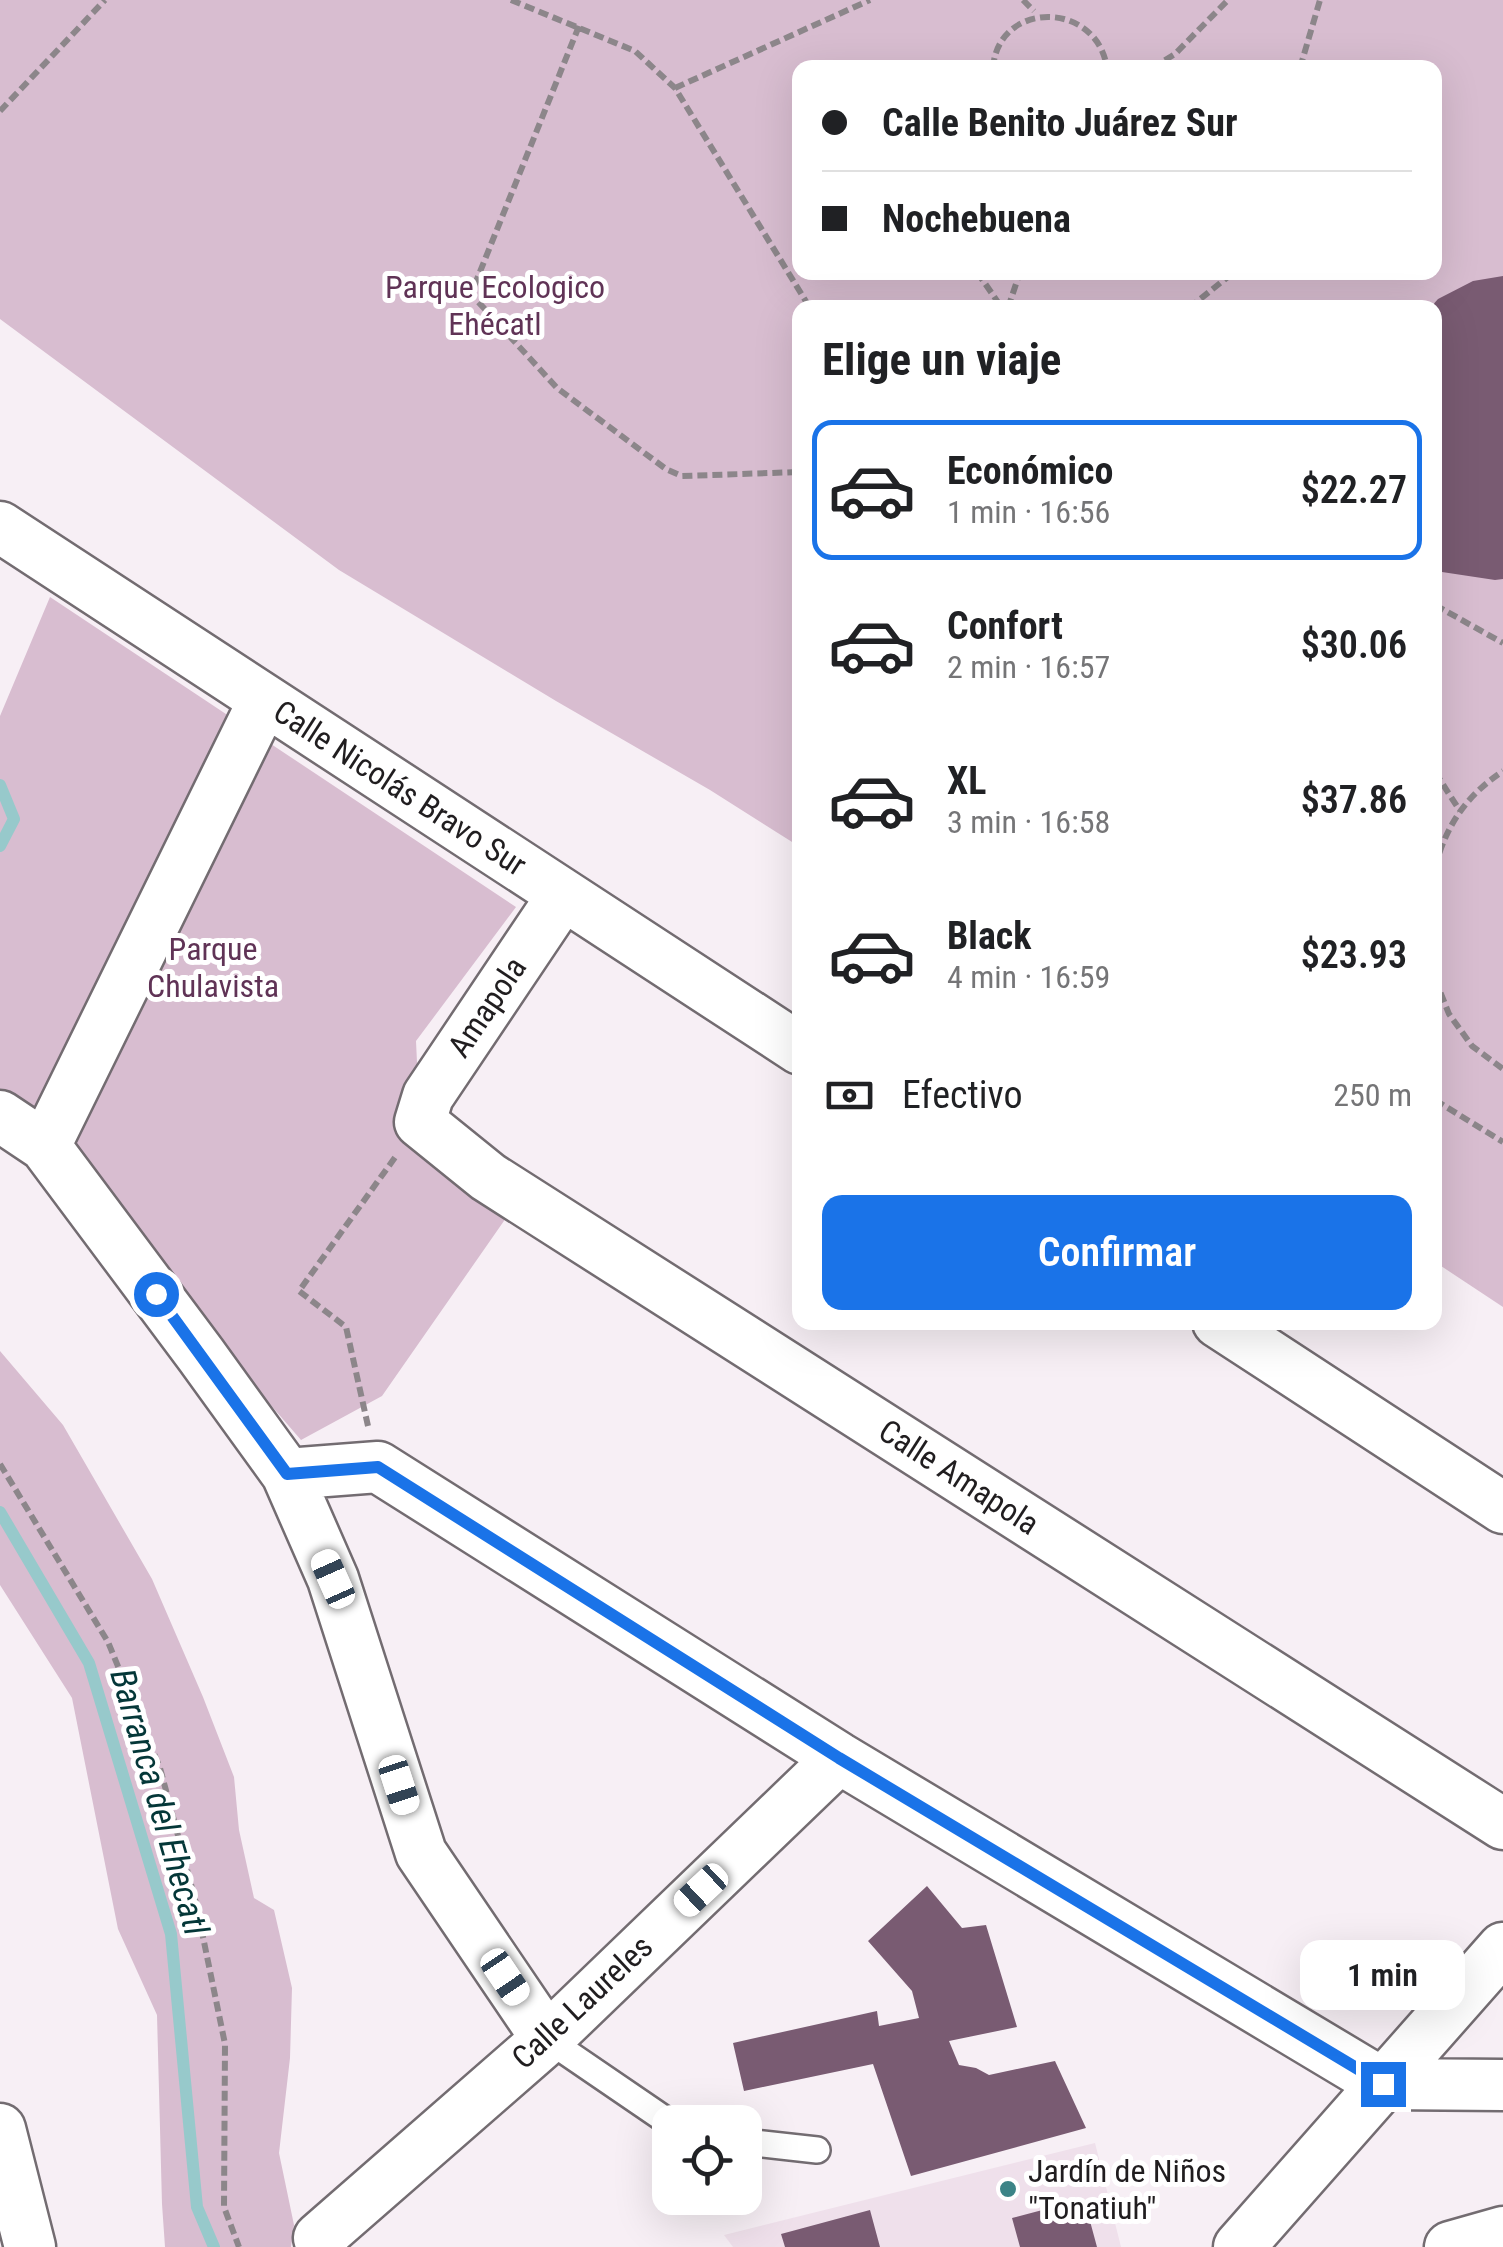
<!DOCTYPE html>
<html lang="es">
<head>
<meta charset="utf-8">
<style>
  :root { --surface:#fff; --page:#f2f2f2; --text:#202124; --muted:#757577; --line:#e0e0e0; --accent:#1a73e8 }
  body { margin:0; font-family:"Roboto Condensed",sans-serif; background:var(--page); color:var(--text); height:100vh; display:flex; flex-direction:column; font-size:38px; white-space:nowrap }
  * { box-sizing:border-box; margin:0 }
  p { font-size:32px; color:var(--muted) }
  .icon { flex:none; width:55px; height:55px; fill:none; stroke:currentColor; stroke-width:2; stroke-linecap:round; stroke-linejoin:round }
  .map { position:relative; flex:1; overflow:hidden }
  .details { position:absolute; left:792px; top:300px; width:650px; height:1030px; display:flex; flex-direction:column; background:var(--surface); border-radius:20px; box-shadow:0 10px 40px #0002 }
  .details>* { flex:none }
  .banner { position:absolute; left:792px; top:60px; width:650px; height:220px; border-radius:20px; box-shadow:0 10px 40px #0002; display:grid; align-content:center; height:220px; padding:0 30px; background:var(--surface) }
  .controls { position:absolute; left:652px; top:2105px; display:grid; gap:20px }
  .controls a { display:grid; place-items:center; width:110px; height:110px; border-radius:20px; background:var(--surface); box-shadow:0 10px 40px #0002; font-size:50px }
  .end { position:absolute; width:45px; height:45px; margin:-22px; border:12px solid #1a73e8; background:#fff; box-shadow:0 0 0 5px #fff }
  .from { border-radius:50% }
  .bubble { position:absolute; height:70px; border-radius:20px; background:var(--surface); box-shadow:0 10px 40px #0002; font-size:32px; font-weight:600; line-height:70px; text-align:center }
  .car { position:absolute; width:30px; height:60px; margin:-30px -15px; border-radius:12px; box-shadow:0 0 8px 2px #0007; background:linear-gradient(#fff 24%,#345 0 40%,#fff 0 76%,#345 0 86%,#fff 0) }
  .banner b { display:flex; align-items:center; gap:35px; height:95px; font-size:38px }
  .banner b+b { border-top:2px solid var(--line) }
  .banner i { width:25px; height:25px; background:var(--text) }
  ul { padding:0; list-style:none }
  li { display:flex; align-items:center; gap:30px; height:140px; margin:0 20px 15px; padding:0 10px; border:5px solid transparent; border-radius:20px }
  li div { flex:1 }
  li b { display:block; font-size:38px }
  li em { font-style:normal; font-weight:600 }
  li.on { border-color:var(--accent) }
  li>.icon { width:90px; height:90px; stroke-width:1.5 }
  h2 { padding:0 30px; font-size:45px; line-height:120px }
  .pay { display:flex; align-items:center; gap:25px; height:110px; padding:0 30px; font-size:38px }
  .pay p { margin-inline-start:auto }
  .action { display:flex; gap:20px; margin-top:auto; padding:20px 30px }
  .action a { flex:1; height:115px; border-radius:20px; background:var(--accent); color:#fff; font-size:40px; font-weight:600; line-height:115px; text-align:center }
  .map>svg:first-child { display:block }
  .built { fill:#efe0eb }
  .green { fill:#d8bdd0; fill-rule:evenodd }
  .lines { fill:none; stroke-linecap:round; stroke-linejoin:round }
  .stream { stroke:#97c9cb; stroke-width:12 }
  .building { fill:#795b72 }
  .lane-casing { stroke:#736c71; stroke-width:30 }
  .street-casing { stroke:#736c71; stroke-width:55 }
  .path { stroke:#8c868a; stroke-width:6; stroke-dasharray:10 5; stroke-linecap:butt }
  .lane { stroke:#fff; stroke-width:25 }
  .street { stroke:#fff; stroke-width:50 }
  .route { stroke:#1a73e8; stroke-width:12 }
  .poi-dot { fill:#3c8487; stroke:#fff; stroke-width:4 }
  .labels { text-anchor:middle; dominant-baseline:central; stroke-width:10; stroke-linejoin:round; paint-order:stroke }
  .park-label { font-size:32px; fill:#603356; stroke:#fff }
  .street-label { font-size:32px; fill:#201d1f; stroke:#fff }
  .poi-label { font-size:32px; fill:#201d1f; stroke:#fff; text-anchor:start }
  .water-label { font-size:35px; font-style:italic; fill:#043738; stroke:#fff }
</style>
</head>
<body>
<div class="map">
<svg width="1503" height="2247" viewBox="0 0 1503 2247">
  <rect width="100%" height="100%" fill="#f7eff5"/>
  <path class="built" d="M1095,2143L1121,2247H733L724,2235Z"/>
  <path class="green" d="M0,0H1503V1307L1435,1262V308H800V847L710,790L556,701L339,570L0,319ZM800,68H1435V272H800Z
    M50,597L516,907L416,1041L421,1148L506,1218L382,1396L301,1440L164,1282L48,1133L0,1142V716Z
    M0,1351L63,1425L152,1579L203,1697L234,1777L239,1830L254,1898L274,1910L292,1988L290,2058L279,2153L294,2225L291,2247H165L162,2204L157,2015L118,1929L72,1698L0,1585Z"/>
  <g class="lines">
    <path class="stream" d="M0,785L14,819L0,846
      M0,1512L89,1663L171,1934L197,2207L214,2247"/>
  </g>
  <path class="building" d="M1503,276V579L1495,580L1442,572L1435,569V308H1430L1438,299L1473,281Z
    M927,1886L962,1928L986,1925L1017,2027L949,2041L959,2065L976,2068L989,2075L1055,2061L1086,2128L911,2176L873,2064L744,2091L733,2043L877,2011L879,2026L919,2018L912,1991L868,1941Z
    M1084,2199L1097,2247H1020L1012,2218Z
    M870,2210L880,2247H785L781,2234Z"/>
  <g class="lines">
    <g class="lane-casing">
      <path id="lane" d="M547,2039L670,2123
        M745,2142L817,2150"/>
    </g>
    <g class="street-casing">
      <path id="street" d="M0,527L800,1049
        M563,895L428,1096L420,1122L488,1177L1503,1824
        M0,1116L45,1146L201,1355L287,1474L333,1579L421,1853L547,2039
        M45,1146L264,700
        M1218,1322L1503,1508
        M287,1474L378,1467L839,1758L1383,2084L1503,2085
        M0,2129L30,2247
        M319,2238L547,2039L839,1758
        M1239,2247L1503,1948
        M1450,2247L1503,2232"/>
    </g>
    <path class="path" d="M511,0L635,51L675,88L810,308
      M1023,0L1034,11
      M579,26L471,294L557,388L666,469L682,476L800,472
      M993,68C998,0 1097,0 1107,68
      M1152,68L1175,54L1228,0
      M1300,68L1320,0
      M675,88L870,0
      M0,111L105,0
      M977,272L1002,308
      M1008,308L1020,272
      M1189,308L1234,272
      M1435,605L1503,643
      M1435,772L1460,811
      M1435,867C1447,824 1466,796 1503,771
      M1435,979L1449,1014L1472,1046L1503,1069
      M1435,1100L1503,1142
      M368,1426L346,1327L299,1291L396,1156
      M0,1464L108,1642L160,1768L196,1903L225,2044L224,2207L239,2247"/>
    <use href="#lane" class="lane"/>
    <use href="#street" class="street"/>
  </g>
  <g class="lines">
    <path class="route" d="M156,1294L287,1474L378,1467L839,1758L1383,2084"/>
  </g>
  <circle class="poi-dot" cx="1008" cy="2189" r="10"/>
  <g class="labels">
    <g class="park-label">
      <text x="495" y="287">Parque Ecologico<tspan x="495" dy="37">Ehécatl</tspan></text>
      <text x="213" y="949">Parque<tspan x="213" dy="37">Chulavista</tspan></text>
    </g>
    <g class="street-label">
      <text transform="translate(400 788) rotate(33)">Calle Nicolás Bravo Sur</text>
      <text transform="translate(487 1007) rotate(-56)">Amapola</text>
      <text transform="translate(959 1477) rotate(33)">Calle Amapola</text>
      <text transform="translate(582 2002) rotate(-43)">Calle Laureles</text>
    </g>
    <g class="poi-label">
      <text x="1028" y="2171">Jardín de Niños<tspan x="1028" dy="37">"Tonatiuh"</tspan></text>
    </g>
    <g class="water-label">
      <text transform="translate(159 1802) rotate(74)">Barranca del Ehecatl</text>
    </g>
  </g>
</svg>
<div class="controls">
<a><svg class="icon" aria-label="locate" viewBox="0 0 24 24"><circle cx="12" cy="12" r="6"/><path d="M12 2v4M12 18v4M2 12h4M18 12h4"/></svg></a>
</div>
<i class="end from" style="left:156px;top:1294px"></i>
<i class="end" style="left:1383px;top:2084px"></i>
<div class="bubble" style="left:1300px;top:1940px;width:165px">1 min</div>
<i class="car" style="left:333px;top:1579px;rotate:336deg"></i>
<i class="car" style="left:399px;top:1785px;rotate:162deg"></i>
<i class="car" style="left:701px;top:1890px;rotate:227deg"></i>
<i class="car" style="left:505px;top:1977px;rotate:146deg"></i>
<div class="banner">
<b><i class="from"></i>Calle Benito Juárez Sur</b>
<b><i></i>Nochebuena</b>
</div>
<section class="details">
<h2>Elige un viaje</h2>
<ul>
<li class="on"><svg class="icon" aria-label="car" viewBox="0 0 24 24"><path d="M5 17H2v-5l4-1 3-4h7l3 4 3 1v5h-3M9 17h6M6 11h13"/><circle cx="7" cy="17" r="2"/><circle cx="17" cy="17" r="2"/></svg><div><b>Económico</b><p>1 min · 16:56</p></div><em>$22.27</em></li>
<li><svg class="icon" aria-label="car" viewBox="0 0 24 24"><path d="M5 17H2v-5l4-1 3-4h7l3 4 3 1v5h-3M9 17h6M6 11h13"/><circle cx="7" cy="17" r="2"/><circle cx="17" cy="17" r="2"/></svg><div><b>Confort</b><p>2 min · 16:57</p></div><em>$30.06</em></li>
<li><svg class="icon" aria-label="car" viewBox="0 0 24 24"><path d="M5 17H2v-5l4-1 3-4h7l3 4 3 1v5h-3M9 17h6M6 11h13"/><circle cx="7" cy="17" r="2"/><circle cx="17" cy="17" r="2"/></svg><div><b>XL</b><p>3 min · 16:58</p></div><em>$37.86</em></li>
<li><svg class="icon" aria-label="car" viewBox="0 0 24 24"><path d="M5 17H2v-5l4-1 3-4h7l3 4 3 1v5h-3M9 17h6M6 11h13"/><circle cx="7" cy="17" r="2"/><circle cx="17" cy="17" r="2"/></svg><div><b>Black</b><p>4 min · 16:59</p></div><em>$23.93</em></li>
</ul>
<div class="pay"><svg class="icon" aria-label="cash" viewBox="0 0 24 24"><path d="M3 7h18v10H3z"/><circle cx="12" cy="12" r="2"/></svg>Efectivo<p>250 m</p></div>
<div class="action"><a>Confirmar</a></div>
</section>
</div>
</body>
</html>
